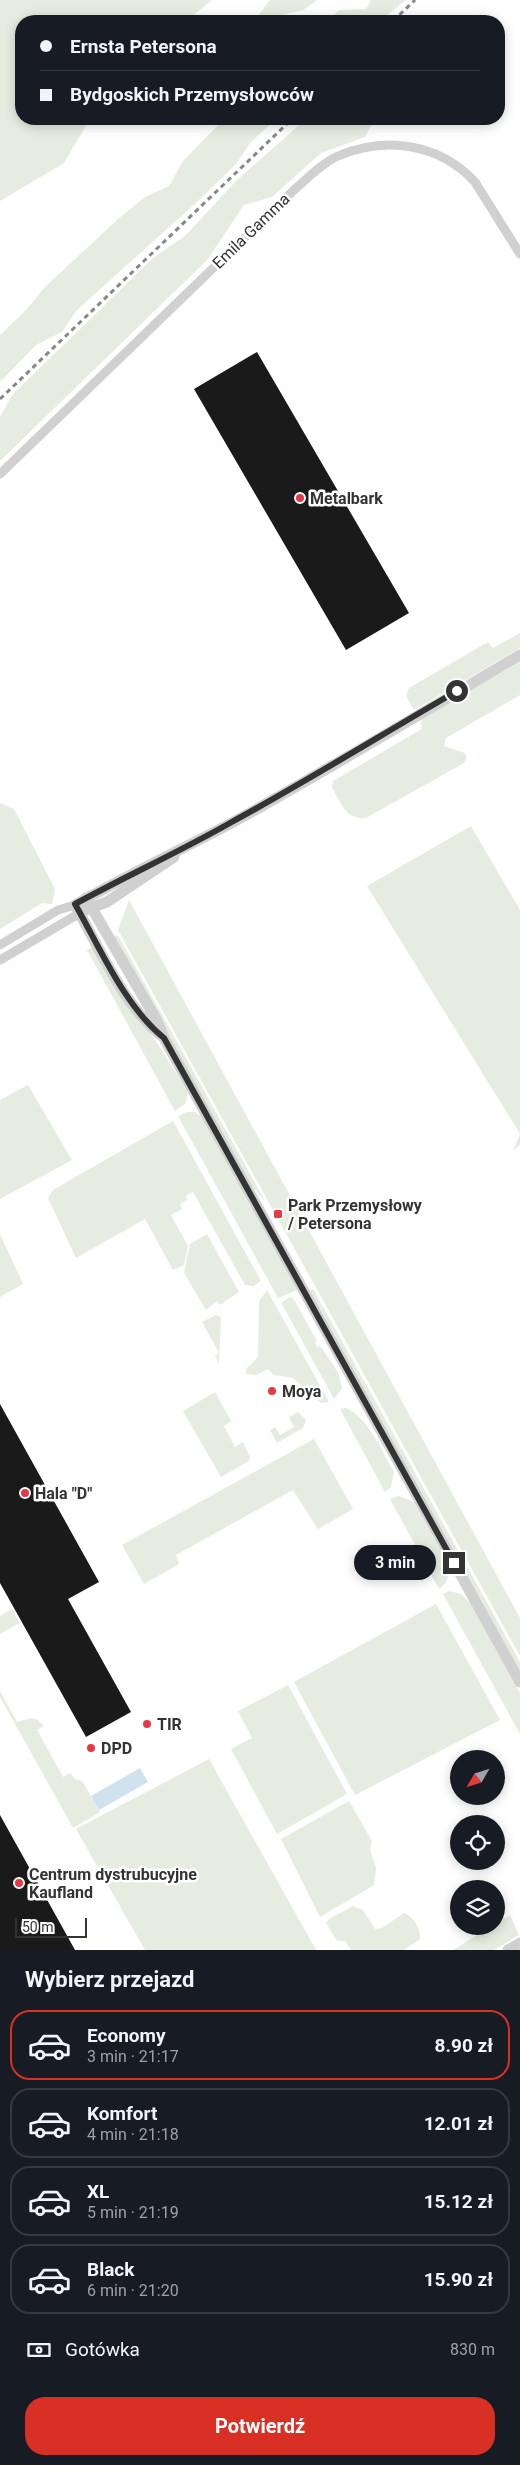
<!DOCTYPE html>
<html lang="pl">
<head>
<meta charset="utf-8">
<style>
  :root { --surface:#171b24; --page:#242831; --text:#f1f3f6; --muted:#9ea1a6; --line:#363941; --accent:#d93025 }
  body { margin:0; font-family:Roboto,sans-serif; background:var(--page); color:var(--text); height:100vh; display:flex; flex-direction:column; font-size:19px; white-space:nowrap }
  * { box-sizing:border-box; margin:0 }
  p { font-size:16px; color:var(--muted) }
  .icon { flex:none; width:28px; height:28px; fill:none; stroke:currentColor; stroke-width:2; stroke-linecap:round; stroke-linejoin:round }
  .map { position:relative; height:1950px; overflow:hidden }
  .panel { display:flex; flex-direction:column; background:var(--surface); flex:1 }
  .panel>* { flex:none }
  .hud { position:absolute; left:15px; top:15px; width:490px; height:110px; border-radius:20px; box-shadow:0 2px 12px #0003; display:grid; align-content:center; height:110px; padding:0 25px; background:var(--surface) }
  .needle { width:32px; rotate:231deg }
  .fabs { position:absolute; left:450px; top:1750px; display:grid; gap:10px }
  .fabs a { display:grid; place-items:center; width:55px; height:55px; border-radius:50%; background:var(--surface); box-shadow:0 2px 12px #0003; font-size:25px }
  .scale { position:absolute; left:15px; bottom:12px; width:72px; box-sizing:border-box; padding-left:5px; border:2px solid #333; border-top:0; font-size:14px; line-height:18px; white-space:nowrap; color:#333; -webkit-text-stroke:4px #fff; paint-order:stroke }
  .end { position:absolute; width:22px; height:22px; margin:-11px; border:6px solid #333; background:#fff; box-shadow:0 0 0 2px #fff }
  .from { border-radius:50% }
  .bubble { position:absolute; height:35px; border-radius:18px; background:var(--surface); box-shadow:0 2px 12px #0003; font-size:16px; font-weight:700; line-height:35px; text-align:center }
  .hud b { display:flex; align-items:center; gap:18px; height:48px; font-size:19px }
  .hud b+b { border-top:1px solid var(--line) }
  .hud i { width:12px; height:12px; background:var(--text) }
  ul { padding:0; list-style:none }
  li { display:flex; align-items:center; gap:15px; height:70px; margin:0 10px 8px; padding:0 15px; border:2px solid var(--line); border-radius:20px }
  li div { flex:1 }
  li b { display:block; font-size:19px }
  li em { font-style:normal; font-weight:700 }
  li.on { border-color:var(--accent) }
  li>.icon { width:45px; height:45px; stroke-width:1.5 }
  h2 { padding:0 25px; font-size:22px; line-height:60px }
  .pay { display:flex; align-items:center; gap:12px; height:55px; padding:0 25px; font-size:19px }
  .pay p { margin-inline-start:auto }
  .button { display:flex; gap:10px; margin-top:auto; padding:10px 25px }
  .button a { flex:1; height:58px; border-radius:20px; background:var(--accent); color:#fff; font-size:20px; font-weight:700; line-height:58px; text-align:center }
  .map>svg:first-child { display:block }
  .green { fill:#e6ecdf }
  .water { fill:#cfe2ee }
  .building { fill:#1a1a1a }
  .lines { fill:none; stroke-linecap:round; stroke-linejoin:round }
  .minor { stroke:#d0d0d0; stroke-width:9 }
  .tertiary { stroke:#d0d0d0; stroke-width:11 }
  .rail { stroke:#888; stroke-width:3; stroke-dasharray:5 4; stroke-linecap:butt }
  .route { stroke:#333; stroke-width:6 }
  .poi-dot { fill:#e63946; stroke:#fff; stroke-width:2 }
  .labels { text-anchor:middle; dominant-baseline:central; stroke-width:5; stroke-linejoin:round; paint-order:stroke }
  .street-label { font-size:16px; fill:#333; stroke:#fff }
  .poi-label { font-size:16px; font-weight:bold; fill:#333; stroke:#fff; text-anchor:start }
</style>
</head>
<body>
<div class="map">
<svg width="520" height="1950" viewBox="0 0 520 1950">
  <rect width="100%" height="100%" fill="#fff"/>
  <path class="green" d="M0,0H212L186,21H21V119H90L64,163L0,201Z
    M270,0H317L303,10L281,15L276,21H254Z
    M371,0H406L380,21H328L339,10L366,9Z
    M224,119H276L251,142L236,164L199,200L77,310L62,332L36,345L0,382V335L27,309L45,287L118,219L145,197L169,186L183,161Z
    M306,119H375L365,137L321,153L272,197L244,205L207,260L0,461V417L12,395L153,258L185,236L236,181Z
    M520,633V648L414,710L406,696L409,688L488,642L493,648Z
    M520,662V695L446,738L444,746L465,753L467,758L464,763L366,818C346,820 340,802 332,787L333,781L422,729L421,719Z
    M0,803L14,809L55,889L52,904L42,903L0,929Z
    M471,826L520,910V1144L513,1151L520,1134L367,886Z
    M129,900L520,1618V1656L118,930Z
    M117,935L120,939L265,1201L251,1185L113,936Z
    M95,946C123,997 159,1042 188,1093L185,1104L175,1111L87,950Z
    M28,1085L72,1160L0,1199V1100Z
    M187,1112H195L201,1116L297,1290L278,1298L178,1116Z
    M173,1121L261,1281L253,1286L245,1285L193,1192L186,1196L187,1200L180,1204L182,1209L171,1215L188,1246L184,1265L173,1270L145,1219L76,1258L48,1198L53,1190Z
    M0,1234L23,1284L0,1297Z
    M207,1234L239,1292L220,1305L217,1301L206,1310L184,1273L190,1244Z
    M313,1289L520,1662V1671L310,1290Z
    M267,1290L329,1402L321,1403L293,1378L274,1375L268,1369L256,1375L246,1374L247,1368L258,1357L259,1301Z
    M290,1297L293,1298L317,1341L315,1342L317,1347L320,1346L338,1372L342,1388L334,1399L282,1304V1302Z
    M216,1315L221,1317L219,1363L215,1356L219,1353L202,1322Z
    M215,1392L231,1421L224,1426L235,1447L243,1442L250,1457L249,1461L221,1477L183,1411Z
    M346,1408C369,1418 382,1452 394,1472L391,1487L385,1492L340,1409Z
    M298,1412L306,1420L303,1428L277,1443L270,1430L275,1427L280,1435L294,1427L289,1417Z
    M314,1439L353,1509L318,1529L293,1490L176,1555L179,1564L144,1584L122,1545Z
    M399,1496L414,1502L447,1561C450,1573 450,1581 439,1589L390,1499Z
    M449,1591L461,1594L470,1603L520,1693V1734L443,1594Z
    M436,1604L500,1720L355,1795L294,1682Z
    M12,1609L20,1623L0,1634V1616Z
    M288,1685L347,1794L277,1834L231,1749L252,1738L238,1711Z
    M0,1691L17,1722L31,1718L38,1720L44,1726L37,1730L63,1777L70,1773L75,1779L83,1782L100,1812L73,1828L0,1697Z
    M209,1759L316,1950H145L76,1829Z
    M349,1801L372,1841L370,1850L376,1868L374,1885L320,1917L281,1839Z
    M353,1906L363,1910L375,1929L382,1928L404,1913C414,1917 421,1929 420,1939L404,1950H351L345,1941H337L326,1923L329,1919Z
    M510,1915L519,1935L494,1950H453L492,1926H496V1924Z"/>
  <path class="water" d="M140,1768L148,1782L99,1810L91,1796Z"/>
  <path class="building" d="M257,352L409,613L346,650L194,389Z
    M0,1404L99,1582L68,1599L131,1712L86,1737L0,1583Z
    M0,1815L75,1950H0Z"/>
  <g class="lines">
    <path class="minor" d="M0,474L295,189C308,178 322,163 338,156C385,136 439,143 475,182L520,254
      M0,945L58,910L75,905
      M0,960L80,913"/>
    <path class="tertiary" d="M86,898L156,1019L164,1038L520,1682
      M85,910L107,902L174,857
      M163,1037C124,1007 99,947 75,905C129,874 185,848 239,819C334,766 427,710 520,655
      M508,1950L520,1943"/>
    <path class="rail" d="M393,21L415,0
      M0,399L292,119"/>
  </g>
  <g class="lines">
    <path class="route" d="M454,1563L164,1038C125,1007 100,948 75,904C126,876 179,852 230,823C307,781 381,735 457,691"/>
  </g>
  <g class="poi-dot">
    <circle cx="300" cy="498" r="5"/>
    <rect x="273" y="1209" width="10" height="10" rx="2.5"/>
    <circle cx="272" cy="1391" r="5"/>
    <circle cx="25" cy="1493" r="5"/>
    <circle cx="147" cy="1724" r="5"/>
    <circle cx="91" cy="1748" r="5"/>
    <circle cx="19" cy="1883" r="5"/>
  </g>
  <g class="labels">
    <g class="street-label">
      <text transform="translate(251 231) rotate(-44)">Emila Gamma</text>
    </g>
    <g class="poi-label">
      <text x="310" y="498">Metalbark</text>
      <text x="288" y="1205">Park Przemysłowy<tspan x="288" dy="18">/ Petersona</tspan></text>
      <text x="282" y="1391">Moya</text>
      <text x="35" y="1493">Hala "D"</text>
      <text x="157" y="1724">TIR</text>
      <text x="101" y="1748">DPD</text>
      <text x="29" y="1874">Centrum dystrubucyjne<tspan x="29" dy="18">Kaufland</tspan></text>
    </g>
  </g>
</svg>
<div class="fabs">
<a><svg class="needle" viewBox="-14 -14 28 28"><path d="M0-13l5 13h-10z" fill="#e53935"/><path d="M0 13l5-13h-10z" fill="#9ea1a6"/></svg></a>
<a><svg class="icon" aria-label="locate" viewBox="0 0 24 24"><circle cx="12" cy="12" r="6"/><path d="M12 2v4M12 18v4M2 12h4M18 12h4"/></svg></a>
<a><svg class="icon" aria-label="layers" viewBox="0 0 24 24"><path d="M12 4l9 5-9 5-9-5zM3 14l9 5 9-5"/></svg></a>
</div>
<div class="scale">50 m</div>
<i class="end from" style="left:457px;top:691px"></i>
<i class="end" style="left:454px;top:1563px"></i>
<div class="bubble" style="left:354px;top:1545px;width:82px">3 min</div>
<div class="hud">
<b><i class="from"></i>Ernsta Petersona</b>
<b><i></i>Bydgoskich Przemysłowców</b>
</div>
</div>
<section class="panel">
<h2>Wybierz przejazd</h2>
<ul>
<li class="on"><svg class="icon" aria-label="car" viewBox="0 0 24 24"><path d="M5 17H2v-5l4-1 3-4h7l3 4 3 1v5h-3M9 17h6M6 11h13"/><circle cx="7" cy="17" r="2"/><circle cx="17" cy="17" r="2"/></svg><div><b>Economy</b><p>3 min · 21:17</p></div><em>8.90 zł</em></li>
<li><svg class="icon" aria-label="car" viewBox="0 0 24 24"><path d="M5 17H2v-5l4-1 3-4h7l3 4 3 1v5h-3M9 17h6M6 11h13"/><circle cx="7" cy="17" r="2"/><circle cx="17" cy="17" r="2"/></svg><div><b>Komfort</b><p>4 min · 21:18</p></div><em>12.01 zł</em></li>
<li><svg class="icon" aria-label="car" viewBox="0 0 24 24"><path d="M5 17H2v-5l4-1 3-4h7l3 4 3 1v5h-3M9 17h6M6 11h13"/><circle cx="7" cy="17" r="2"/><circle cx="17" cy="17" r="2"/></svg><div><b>XL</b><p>5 min · 21:19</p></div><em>15.12 zł</em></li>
<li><svg class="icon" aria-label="car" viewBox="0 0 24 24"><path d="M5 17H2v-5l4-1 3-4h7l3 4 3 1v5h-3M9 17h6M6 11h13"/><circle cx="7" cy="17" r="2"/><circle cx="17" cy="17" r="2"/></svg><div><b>Black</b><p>6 min · 21:20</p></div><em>15.90 zł</em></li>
</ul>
<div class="pay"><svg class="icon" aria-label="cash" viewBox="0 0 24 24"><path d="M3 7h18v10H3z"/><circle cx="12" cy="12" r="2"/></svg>Gotówka<p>830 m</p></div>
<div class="button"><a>Potwierdź</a></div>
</section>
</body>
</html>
